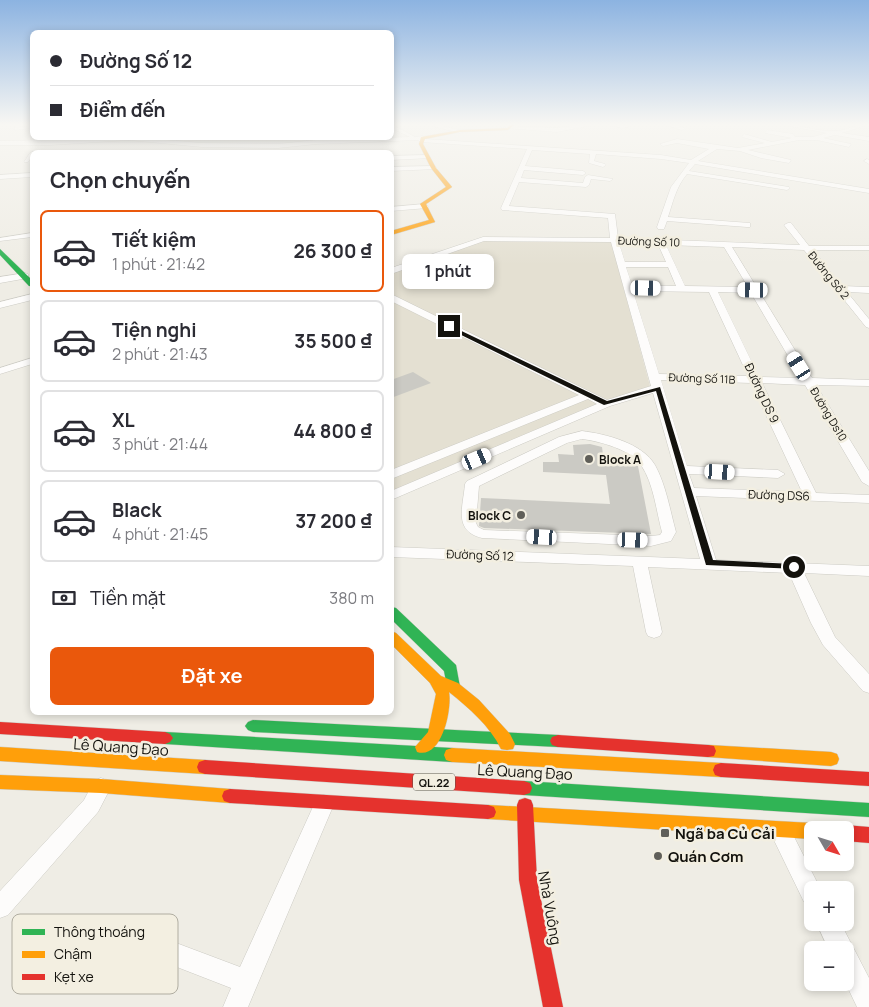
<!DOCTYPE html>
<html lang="vi">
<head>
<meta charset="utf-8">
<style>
  :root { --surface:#fff; --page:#f2f2f3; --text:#2b2b33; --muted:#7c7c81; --line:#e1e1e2; --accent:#ea580c }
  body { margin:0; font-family:Manrope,sans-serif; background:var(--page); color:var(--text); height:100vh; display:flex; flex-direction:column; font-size:19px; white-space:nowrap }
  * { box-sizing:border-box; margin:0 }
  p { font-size:16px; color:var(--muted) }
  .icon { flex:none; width:28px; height:28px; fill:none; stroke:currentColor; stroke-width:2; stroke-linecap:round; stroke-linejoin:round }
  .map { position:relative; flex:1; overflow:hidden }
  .panel { position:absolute; left:30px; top:150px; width:364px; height:565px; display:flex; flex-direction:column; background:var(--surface); border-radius:8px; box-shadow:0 2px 8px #0003 }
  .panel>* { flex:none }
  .top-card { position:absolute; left:30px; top:30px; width:364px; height:110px; border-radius:8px; box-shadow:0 2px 8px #0003; display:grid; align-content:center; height:110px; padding:0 20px; background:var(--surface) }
  .needle { width:32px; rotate:129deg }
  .buttons { position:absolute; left:804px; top:821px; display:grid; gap:10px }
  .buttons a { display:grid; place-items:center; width:50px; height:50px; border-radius:8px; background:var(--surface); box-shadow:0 2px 8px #0003; font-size:25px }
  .end { position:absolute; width:22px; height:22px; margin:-11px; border:6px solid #13120d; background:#fff; box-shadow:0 0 0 2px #fff }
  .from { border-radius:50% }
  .bubble { position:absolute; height:35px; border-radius:8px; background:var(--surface); box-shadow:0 2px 8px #0003; font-size:16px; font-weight:700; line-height:35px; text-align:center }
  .car { position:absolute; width:15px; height:30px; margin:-15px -8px; border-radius:6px; box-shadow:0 0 4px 1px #0007; background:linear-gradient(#fff 24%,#345 0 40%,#fff 0 76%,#345 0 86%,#fff 0) }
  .top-card b { display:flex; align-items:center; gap:18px; height:48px; font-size:19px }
  .top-card b+b { border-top:1px solid var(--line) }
  .top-card i { width:12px; height:12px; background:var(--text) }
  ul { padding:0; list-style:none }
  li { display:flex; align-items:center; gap:15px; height:82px; margin:0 10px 8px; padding:0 10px; border:2px solid var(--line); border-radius:8px }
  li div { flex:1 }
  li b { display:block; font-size:19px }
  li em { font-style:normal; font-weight:700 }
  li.selected { border-color:var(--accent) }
  li>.icon { width:45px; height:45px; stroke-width:1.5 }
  h2 { padding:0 20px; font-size:22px; line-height:60px }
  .pay { display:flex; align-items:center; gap:12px; height:55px; padding:0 20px; font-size:19px }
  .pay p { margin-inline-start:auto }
  .action { display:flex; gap:10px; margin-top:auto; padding:10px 20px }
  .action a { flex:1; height:58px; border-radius:8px; background:var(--accent); color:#fff; font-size:20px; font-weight:700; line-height:58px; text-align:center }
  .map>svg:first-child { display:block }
  .built { fill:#e4e0d2 }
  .building { fill:#cbcac4 }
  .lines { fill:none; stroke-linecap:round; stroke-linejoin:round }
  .street-casing { stroke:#cccbc4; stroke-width:1 }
  .fast-casing { stroke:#cccbc4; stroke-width:1 }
  .slow-casing { stroke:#cccbc4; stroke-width:1 }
  .jam-casing { stroke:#cccbc4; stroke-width:1 }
  .street { fill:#fdfcfb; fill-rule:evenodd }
  .fast { fill:#30b455; fill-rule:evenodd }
  .slow { fill:#ff9f0a; fill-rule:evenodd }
  .jam { fill:#e5322d; fill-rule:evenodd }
  .route { fill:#13120d }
  .poi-dot { fill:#605f59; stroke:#f3efe1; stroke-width:2 }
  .labels { text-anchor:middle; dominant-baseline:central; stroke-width:5; stroke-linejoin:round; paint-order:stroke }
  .far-street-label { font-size:11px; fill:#13120d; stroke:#f3efe1 }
  .shield { fill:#f3efe1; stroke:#56544d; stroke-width:1 }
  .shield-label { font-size:11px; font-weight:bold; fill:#13120d }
  .street-label { font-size:12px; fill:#13120d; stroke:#f3efe1 }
  .poi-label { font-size:12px; font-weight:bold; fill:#13120d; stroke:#f3efe1; text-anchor:start }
  .near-street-label { font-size:15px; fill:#13120d; stroke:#f3efe1 }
  .near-poi-label { font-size:15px; font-weight:bold; fill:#13120d; stroke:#f3efe1; text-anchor:start }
  .key { fill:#f3efe1; stroke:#b0ada1; stroke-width:1 }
  .key-label { font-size:14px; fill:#13120d }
</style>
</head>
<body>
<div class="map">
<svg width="869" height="1007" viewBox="0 0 869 1007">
  <rect width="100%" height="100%" fill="#efede5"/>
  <path class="built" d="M482,241L611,242L650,386L597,404L391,492V273Z"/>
  <path class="building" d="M413,372L431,383L391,398V380Z
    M590,444L602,447L603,455L620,456L621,465L638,466L651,534L484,528L479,526L481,498L610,504L606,475L543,472V462H559L558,454L574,455L573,445Z"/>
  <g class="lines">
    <g class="street-casing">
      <path id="street" d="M15,124H21L20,127L32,126V128L15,130Z
        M391,124L415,137L423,136L425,139L661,155L691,160L709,149L677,143L663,146L660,144L677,139L738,148L765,143L742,137L744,134L772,142L792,138L765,133L767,130L793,134L795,137H813L827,133L779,124C797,124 818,132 834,131C846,131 857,124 869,124L842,133L869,137V141L835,135L823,138L851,144L849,147L817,140H799L748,150L791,160L789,163L761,158L740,151L717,149L698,161L869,189V193L695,164L689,171L789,187L790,188L787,190L687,174C676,187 673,202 668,217L750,223V227H747L667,221L664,229H658L657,227L671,187L689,163L661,159L596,154L594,161L605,164L606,165L603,167L589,163L590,154L532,150L525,166L583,171L586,173L583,175L524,170L521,178L583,183L585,177L588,175L613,179L610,181L591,179L589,185L586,187L519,182L509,206L615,214L618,238L800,245L784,225L788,223H791L809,246H869V250H813L842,286L869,287V293L847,292L869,319V328L866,327L804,250L732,247L812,378L869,380V386L816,385L869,471V486L862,482L805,385L762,383L816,493L869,495V503L696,496L716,560L869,566V576L804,573L835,637L869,674V693L863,691L823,645L811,623L789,573L648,567L662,632L660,636L654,638L648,636L646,632L633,566L391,557V547L700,559L653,393L610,406L391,500V491L597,404L588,399L391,479V470L579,395L391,301V294L607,400L651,386L611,242L484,241L391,274V268L483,237L610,238L608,218L502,210L501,208L527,149L421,142L418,140L316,144L278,148L202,147L129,140L50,145H0V141L141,138L202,143L278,144L316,140L410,137L391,128ZM619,243L658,244L666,262H625ZM666,245L724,247L748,287L685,286ZM626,267H668L676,286L632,285ZM633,291L709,292L748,376L659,374ZM718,292L751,293L801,378L759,377ZM661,380L751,383L802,492L694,488L689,474L778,478L785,474L778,470L687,466Z
        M438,124H448L443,126L463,131L460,133L432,126Z
        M586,124H598L557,132L506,128L509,126L557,128Z
        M606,124H638L623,128Z
        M663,124H672L685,128L682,130Z
        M33,152L32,157L28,162H24L30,153Z
        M428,155L430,158L391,160V156Z
        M867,159L869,160V164L864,161Z
        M434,166L437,168L436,169L391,171V167Z
        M32,173V177L0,179V175Z
        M424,204L428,206L427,208L391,211V207Z
        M32,233V237L0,241V238Z
        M25,273L28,274V278L0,283V277Z
        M32,294V300L0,308V302Z
        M32,358V364L0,374V368Z
        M582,431C606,434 642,443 655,465C666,485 670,510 676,532L671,541L651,546L482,538C453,531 463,507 465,484L467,481L559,437ZM582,439C599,441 632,450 641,465C654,484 656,511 662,532L660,535L651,536L484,530L478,527L476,523L479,486L567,443Z
        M101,778L108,781L111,787L98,812L8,915L0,918V891L84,800L94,781Z
        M324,795L331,798L334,804L248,1007H223L231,988L115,943L111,935L115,927L123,923L240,967L317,798Z
        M781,823L788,825L821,890H812V905L804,902L770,832L774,825Z
        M816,922H840L869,978V1007H857L845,982V950H829Z"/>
    </g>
    <g class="fast-casing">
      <path id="fast" d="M0,249L32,280V286H29L0,255Z
        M391,607L396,608L456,665L460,687L458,691L453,693L448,691L444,671L391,619Z
        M253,720L558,735L564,737L566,741L564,745L558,747L253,732L248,730L245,726L248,722Z
        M165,732L452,748L458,750L460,755L458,760L452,762L165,744L160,742L157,738L160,734Z
        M524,781L869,803V817L524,795L518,793L516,788L518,783Z"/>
    </g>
    <g class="slow-casing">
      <path id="slow" d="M511,124H515L508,130L460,132L425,139L423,144L436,168L452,187L426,204L435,222L391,235V231L429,220L420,204L446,187L431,168L419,144L421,137L460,130L507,128Z
        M391,631L396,633L441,676L458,683L479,700L510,734L515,744L513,749L507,750L501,749C490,726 469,708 449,692C452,709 442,760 417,752L415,747L428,732L436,694L430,683L391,644Z
        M708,745L831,752L837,754L839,759L837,764L831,766L708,757L702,756L700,751L702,746Z
        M0,747L205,760L211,762L213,767L211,772L205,774L0,761Z
        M452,748L721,763L727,765L729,770L727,775L721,777L452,762L446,760L444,755L446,750Z
        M0,775L101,779L230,789L236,791L238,796L236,801L230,803L101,793L0,789Z
        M488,805L812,823L818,826L820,830H812V839L488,819L482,817L480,812L482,807Z"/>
    </g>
    <g class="jam-casing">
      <path id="jam" d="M0,722L165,732L170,734L173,738L170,742L165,744L0,734Z
        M558,735L708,745L714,746L716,751L714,756L708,757L558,747L552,745L550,741L552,737Z
        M205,760L524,781L530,783L532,788L530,793L524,795L205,774L199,772L197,767L199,762Z
        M721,763L869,772V786L721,777L715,775L713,770L715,765Z
        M230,789L488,805L494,807L496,812L494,817L488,819L230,803L224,801L222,796L224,791Z
        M525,798L531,800L533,805L537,880L563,1007H543L519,880L517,805L519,800Z
        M845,825L869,827V843L845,841V830H838L839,828Z"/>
    </g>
    <use href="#street" class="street"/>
    <use href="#fast" class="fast"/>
    <use href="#slow" class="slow"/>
    <use href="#jam" class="jam"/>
  </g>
  <linearGradient id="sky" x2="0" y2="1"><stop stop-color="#8cb3e1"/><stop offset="0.47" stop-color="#f8f7f3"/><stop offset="1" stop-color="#f8f7f3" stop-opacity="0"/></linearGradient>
  <rect width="869" height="265" fill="url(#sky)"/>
  <path class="route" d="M449,325L607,401L660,387L713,560L794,564L799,567L798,569L706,565L656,391L604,405L447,328Z"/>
  <g class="poi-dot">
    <circle cx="589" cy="459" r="5"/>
    <circle cx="521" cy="515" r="5"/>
    <rect x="660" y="828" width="10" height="10" rx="2.5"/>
    <circle cx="658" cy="856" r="5"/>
  </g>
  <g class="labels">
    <g class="far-street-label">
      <text transform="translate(649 241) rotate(2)">Đường Số 10</text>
      <text transform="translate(829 275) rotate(51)">Đường Số 2</text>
      <text transform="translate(702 378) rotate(2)">Đường Số 11B</text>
      <text transform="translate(829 414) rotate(59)">Đường Ds10</text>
    </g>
    <rect class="shield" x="413" y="773.5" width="42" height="17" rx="4"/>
    <g class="shield-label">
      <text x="434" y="782">QL.22</text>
    </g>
    <g class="street-label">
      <text transform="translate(762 393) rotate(65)">Đường DS 9</text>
      <text transform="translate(779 495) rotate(2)">Đường DS6</text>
      <text transform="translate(480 555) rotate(2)">Đường Số 12</text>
    </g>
    <g class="poi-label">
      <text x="599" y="459">Block A</text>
      <text x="511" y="515" text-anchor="end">Block C</text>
    </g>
    <g class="near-street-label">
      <text transform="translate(121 747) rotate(4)">Lê Quang Đạo</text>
      <text transform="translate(525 772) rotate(3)">Lê Quang Đạo</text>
      <text transform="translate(550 908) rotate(80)">Nhà Vuông</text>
    </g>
    <g class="near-poi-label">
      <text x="675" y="833">Ngã ba Củ Cải</text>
      <text x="668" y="856">Quán Cơm</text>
    </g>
  </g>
  <rect x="12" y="914" width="166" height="80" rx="8" class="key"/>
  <rect x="22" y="929" width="23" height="6" fill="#30b455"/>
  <rect x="22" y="951" width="23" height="7" fill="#ff9f0a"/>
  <rect x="22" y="974" width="23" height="6" fill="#e5322d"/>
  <g class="key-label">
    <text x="54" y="937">Thông thoáng</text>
    <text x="54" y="959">Chậm</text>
    <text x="54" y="982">Kẹt xe</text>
  </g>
</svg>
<div class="buttons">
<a><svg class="needle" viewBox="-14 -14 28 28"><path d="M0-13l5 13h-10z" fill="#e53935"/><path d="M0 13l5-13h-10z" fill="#7c7c81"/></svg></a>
<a>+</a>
<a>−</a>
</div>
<i class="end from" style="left:794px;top:567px"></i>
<i class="end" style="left:449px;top:326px"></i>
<div class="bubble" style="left:402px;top:254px;width:92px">1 phút</div>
<i class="car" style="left:646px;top:288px;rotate:91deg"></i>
<i class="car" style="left:753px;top:290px;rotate:271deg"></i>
<i class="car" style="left:799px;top:366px;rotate:328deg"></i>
<i class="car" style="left:477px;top:459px;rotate:67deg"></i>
<i class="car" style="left:720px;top:472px;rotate:93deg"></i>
<i class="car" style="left:542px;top:537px;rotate:273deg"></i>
<i class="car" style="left:633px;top:540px;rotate:92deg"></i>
<div class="top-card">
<b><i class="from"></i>Đường Số 12</b>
<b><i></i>Điểm đến</b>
</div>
<section class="panel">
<h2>Chọn chuyến</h2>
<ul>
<li class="selected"><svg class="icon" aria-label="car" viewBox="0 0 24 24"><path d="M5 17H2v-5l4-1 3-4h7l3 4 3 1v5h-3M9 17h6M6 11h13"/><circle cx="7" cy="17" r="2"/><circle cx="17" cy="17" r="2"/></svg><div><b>Tiết kiệm</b><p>1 phút · 21:42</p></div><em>26 300 ₫</em></li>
<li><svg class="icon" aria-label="car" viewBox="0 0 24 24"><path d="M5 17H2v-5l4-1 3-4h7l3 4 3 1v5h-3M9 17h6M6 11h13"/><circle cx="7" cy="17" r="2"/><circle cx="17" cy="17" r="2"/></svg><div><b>Tiện nghi</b><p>2 phút · 21:43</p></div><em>35 500 ₫</em></li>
<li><svg class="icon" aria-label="car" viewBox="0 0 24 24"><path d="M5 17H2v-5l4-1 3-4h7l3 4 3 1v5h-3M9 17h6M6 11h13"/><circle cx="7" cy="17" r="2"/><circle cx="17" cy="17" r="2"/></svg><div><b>XL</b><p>3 phút · 21:44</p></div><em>44 800 ₫</em></li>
<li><svg class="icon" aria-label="car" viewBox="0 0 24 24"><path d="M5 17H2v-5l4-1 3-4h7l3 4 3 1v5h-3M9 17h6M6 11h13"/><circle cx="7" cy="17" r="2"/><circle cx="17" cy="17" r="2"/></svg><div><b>Black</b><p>4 phút · 21:45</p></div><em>37 200 ₫</em></li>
</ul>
<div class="pay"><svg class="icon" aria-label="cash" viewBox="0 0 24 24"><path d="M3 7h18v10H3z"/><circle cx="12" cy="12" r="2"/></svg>Tiền mặt<p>380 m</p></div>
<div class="action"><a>Đặt xe</a></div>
</section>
</div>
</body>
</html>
